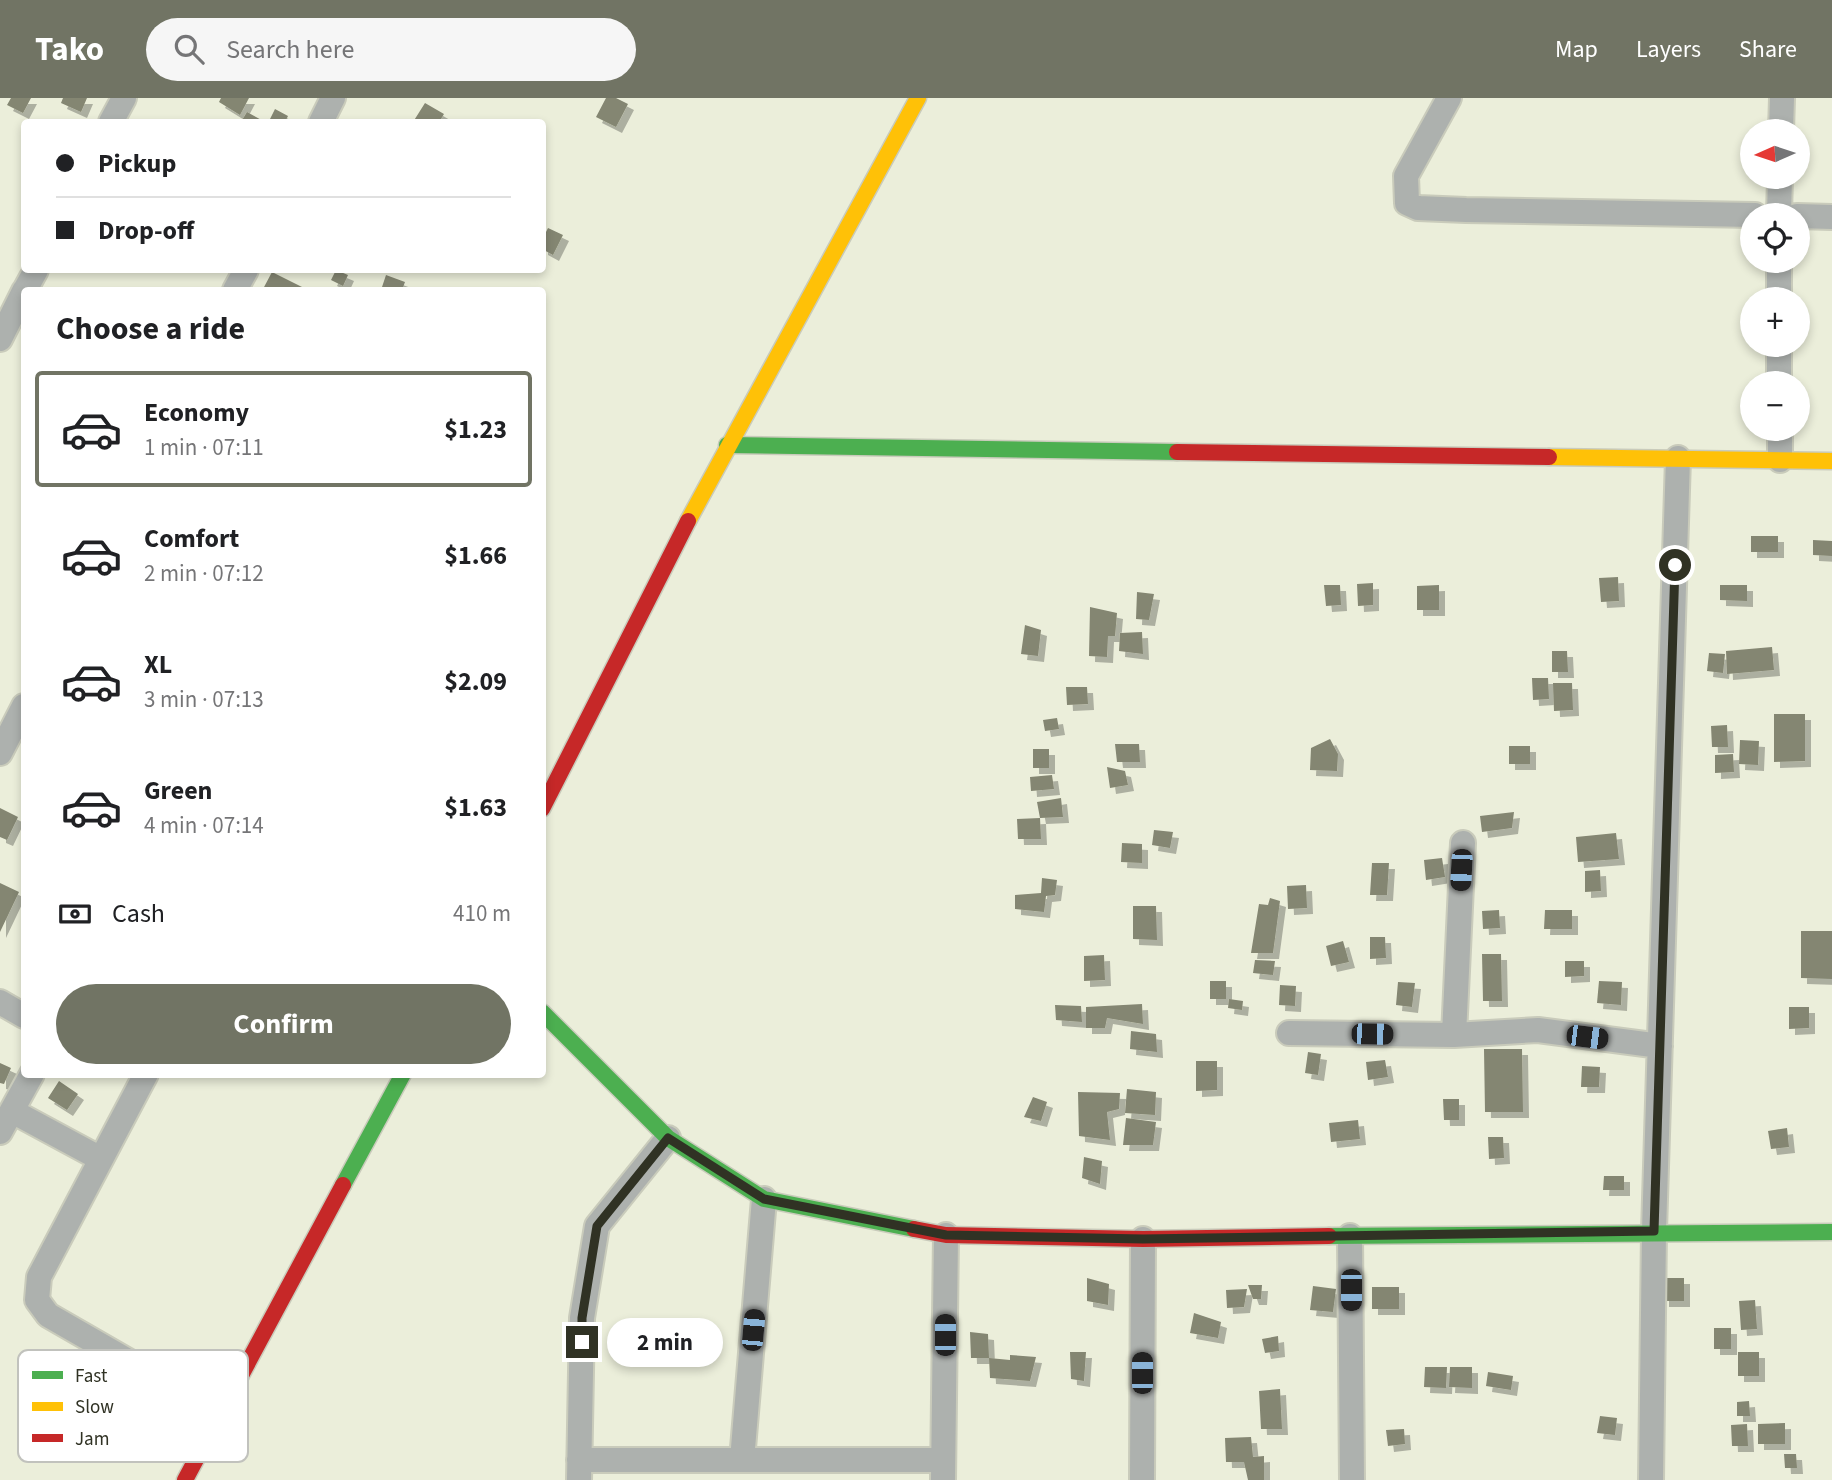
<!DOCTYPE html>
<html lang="en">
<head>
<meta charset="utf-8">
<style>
  :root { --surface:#fff; --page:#f6f6f6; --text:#202124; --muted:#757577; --line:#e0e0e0; --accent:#717464 }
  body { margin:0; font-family:"Source Sans 3",sans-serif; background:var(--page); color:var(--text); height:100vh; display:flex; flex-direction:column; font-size:26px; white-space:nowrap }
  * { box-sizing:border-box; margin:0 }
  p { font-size:23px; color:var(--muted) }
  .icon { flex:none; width:38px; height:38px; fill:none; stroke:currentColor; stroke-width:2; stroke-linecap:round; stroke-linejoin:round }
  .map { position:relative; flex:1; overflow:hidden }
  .side { position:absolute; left:21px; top:189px; width:525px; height:791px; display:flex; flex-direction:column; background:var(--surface); border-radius:7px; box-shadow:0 4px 10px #0003 }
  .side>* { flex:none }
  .hud { position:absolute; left:21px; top:21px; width:525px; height:154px; border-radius:7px; box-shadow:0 4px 10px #0003; display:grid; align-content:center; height:154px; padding:0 35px; background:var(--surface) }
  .needle { width:46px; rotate:267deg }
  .controls { position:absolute; left:1740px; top:21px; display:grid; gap:14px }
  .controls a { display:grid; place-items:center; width:70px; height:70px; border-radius:50%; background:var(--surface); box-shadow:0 4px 10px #0003; font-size:35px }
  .end { position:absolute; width:32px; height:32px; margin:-16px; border:9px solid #303224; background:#fff; box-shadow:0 0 0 4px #fff }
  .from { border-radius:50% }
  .bubble { position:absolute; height:49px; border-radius:24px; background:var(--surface); box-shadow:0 4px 10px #0003; font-size:23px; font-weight:700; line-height:49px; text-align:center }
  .car { position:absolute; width:21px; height:42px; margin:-21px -10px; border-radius:9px; box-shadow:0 0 5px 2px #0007; background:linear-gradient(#222 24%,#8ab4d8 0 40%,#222 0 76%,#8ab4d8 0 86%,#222 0) }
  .hud b { display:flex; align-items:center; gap:24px; height:66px; font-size:26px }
  .hud b+b { border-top:2px solid var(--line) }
  .hud i { width:18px; height:18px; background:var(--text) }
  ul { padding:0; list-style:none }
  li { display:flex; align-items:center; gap:21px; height:116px; margin:0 14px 10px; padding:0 21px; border:4px solid transparent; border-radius:7px }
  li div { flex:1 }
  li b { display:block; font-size:26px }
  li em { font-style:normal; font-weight:700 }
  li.on { border-color:var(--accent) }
  li>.icon { width:63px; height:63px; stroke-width:1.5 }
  h2 { padding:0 35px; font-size:32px; line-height:84px }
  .pay { display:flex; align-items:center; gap:18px; height:77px; padding:0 35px; font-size:26px }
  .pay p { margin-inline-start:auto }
  .button { display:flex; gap:14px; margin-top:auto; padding:14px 35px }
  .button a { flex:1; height:80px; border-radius:42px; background:var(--accent); color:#fff; font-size:28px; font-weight:700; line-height:80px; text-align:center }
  header { display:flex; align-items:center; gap:42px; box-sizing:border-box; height:98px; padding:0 35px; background:var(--accent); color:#fff }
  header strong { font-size:33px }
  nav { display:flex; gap:38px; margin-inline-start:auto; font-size:24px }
  .search { width:490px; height:63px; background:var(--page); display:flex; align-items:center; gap:18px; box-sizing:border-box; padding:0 24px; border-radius:38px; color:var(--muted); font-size:26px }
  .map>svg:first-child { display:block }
  .building { fill:#848672; filter:url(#shadow) }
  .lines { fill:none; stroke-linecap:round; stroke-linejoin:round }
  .street-casing { stroke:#c9cbbb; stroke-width:28 }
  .fast-casing { stroke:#c9cbbb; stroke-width:19 }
  .slow-casing { stroke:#c9cbbb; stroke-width:19 }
  .jam-casing { stroke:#c9cbbb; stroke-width:19 }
  .street { stroke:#adb1ae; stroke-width:24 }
  .fast { stroke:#4caf50; stroke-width:16 }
  .slow { stroke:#ffc107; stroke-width:16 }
  .jam { stroke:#c62828; stroke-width:16 }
  .route { stroke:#303224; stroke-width:9 }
  .key { fill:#fff; stroke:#c1c2bd; stroke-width:2 }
  .key-label { font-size:19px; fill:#303224 }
</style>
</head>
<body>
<header>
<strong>Tako</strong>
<div class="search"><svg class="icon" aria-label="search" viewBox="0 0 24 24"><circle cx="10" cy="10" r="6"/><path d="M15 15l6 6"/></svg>Search here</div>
<nav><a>Map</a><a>Layers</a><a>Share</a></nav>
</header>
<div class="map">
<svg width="1832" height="1382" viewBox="0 0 1832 1382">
  <defs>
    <filter id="shadow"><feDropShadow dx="6" dy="6" stdDeviation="0" flood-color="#0004"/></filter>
  </defs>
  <rect width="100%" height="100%" fill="#ebeeda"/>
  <path class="building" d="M11,0H31L23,15L7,7Z
    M63,0H87L81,14L61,5Z
    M221,0H249L240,17L219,4Z
    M606,0H616L628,6L616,29L596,19Z
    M425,5L444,16L439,24H413Z
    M275,11L288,18L285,24L270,21Z
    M247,14L265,24H241Z
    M548,130L563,137L553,157L542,151V142Z
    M336,172L348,177L343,188L331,182Z
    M272,174L308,192L263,191Z
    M386,177L405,184L402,192H381Z
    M1751,438H1778V454H1751Z
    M1813,442L1832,443V458L1813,457Z
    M1618,479L1619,503L1601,504L1599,480Z
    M1373,485V507L1358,508L1357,486Z
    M1324,487H1340L1341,507L1326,508Z
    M1439,487V512H1417V488Z
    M1720,487H1747V503L1720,502Z
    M1137,494L1154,496L1149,522L1136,521Z
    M1090,509L1117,515L1115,538H1108L1107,559L1089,558Z
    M1025,527L1041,532L1038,558L1021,556Z
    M1142,534L1143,556L1119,553L1120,535Z
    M1772,549L1774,572L1727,576L1726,553Z
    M1552,553H1567L1568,574H1552Z
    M1709,555L1725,556L1723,575L1707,573Z
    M1532,580H1548L1549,601L1533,602Z
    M1553,585H1572L1573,612L1554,613Z
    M1066,589H1087L1088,606L1067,607Z
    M1774,616H1805V663L1774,664Z
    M1057,620L1059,631L1045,633L1043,622Z
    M1727,627L1728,649H1712L1711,628Z
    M1330,641L1338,656L1337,673L1310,672L1311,650Z
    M1740,642L1759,643L1758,667L1739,666Z
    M1115,646H1139L1140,664H1117Z
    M1509,648H1530V666H1509Z
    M1033,651H1049V670H1033Z
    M1733,656L1734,674L1715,675V657Z
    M1107,669L1125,673L1128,687L1110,690Z
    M1052,677L1054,691L1031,693L1030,679Z
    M1061,700L1063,719L1040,720L1037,704Z
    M0,710L18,719L7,742L0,739Z
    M1514,714L1512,730L1482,734L1480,718Z
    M1040,720L1041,741H1018L1017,721Z
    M1154,732L1173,734L1170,750L1152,747Z
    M1616,735L1619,761L1578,764L1576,739Z
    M1122,745L1142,746V765L1121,764Z
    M1442,760L1445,779L1426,782L1424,762Z
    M1372,765H1389L1387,797H1370Z
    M1600,772L1601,793L1585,794V773Z
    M1042,780L1057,782L1055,797L1046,798L1044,814L1015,811V797L1041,795Z
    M0,785L19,794L0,834Z
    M1306,787L1307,810L1288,811L1287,788Z
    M1270,800L1280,803L1273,855H1251L1259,806L1268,807Z
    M1133,808H1156L1157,842L1133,841Z
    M1499,812L1500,830L1483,831L1482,813Z
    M1545,812H1572V831H1544Z
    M1801,833H1832V881L1801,880Z
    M1370,839H1385L1386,860L1370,861Z
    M1343,843L1349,864L1331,868L1326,848Z
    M1482,856H1501L1502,903H1483Z
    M1104,857L1105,882L1084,883V858Z
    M1255,862L1275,863L1273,877L1253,875Z
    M1565,863H1584V878L1565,879Z
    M1210,883H1226V901H1210Z
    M1599,883L1622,884L1621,907L1597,905Z
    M1398,884L1415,885L1412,909L1396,907Z
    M1280,887L1296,888L1295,908L1279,907Z
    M1229,901L1243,903L1242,912L1228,910Z
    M1142,906L1143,926L1107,920L1105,930H1086V909Z
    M1055,907L1081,908L1082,924L1056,922Z
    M1789,909H1809V930L1789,931Z
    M1131,933L1156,936L1157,954L1130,951Z
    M1484,951H1522L1523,1014H1485Z
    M1308,954L1321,956L1318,977L1305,975Z
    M1385,962L1388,979L1368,982L1366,964Z
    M1196,963H1217V992L1196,993Z
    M0,965L11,970L4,986L0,985Z
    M1582,968L1600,969L1599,989H1581Z
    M59,983L78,996L67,1012L48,1000Z
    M1127,991L1156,994L1155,1017L1125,1015Z
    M1078,994L1120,995L1119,1011L1107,1014L1110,1042L1079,1038Z
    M1033,999L1047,1004L1041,1023L1024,1019Z
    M1443,1001H1459V1022H1444Z
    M1126,1020L1156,1024L1153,1047H1123Z
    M1358,1022L1360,1041L1331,1044L1329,1025Z
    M1787,1030L1789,1049L1771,1051L1768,1033Z
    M1488,1039H1503L1504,1060L1489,1061Z
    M1084,1059L1102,1063L1100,1086L1082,1080Z
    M1604,1078H1624V1092H1603Z
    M1087,1180L1109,1186L1108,1207L1087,1203Z
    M1663,1180H1684V1203H1663Z
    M1248,1187H1262L1261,1201H1253Z
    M1313,1188L1336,1191L1333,1214L1310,1212Z
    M1372,1189H1399V1211H1372Z
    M1247,1191L1244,1209L1227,1210L1226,1192Z
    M1755,1202L1757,1231L1741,1232L1739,1203Z
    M1194,1215L1221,1224L1218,1240L1190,1235Z
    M1714,1230H1731V1251H1714Z
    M970,1234L988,1236L989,1260H971Z
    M1278,1238L1279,1253L1265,1255L1262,1241Z
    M1070,1254H1086L1084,1283L1071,1281Z
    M1738,1254H1759V1278H1738Z
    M1010,1257L1036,1259L1030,1283L990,1280L989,1260L1010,1262Z
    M1425,1269H1447L1446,1290L1424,1289Z
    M1450,1269H1472V1290L1449,1289Z
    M1488,1274L1513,1278L1511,1292L1486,1288Z
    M1280,1291L1282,1331H1261L1259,1293Z
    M1749,1303L1750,1318H1737V1304Z
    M1600,1318L1617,1320L1615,1337L1597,1335Z
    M1785,1325V1346H1758V1326Z
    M1747,1326L1748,1348H1732L1731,1327Z
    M1404,1331L1405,1346L1388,1348L1386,1332Z
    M1251,1339L1253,1359L1264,1358V1382H1248L1244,1364H1226L1225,1340Z
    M1784,1356H1796L1797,1370H1785Z"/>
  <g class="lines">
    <g class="street-casing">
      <path id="street" d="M1449,0L1406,78L1407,105L1418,110L1466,112L1755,117
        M111,24L124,0
        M321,24L333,0
        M1781,33L1782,0
        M1779,117L1780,79
        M1797,118L1832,119
        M1779,163V201
        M25,192L36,172
        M235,192L246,172
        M0,241L24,193
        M1779,247V285
        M1780,331V362
        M0,655L24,608
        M0,904L24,918
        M1289,935L1454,937L1538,932L1660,948
        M1454,937L1463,745
        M146,976L39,1179L37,1202L48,1217L220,1316
        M12,1013L101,1061
        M0,1034L32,976
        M1350,1138L1352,1382
        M579,1362H943
        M742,1362L764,1101
        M579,1382L582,1220L597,1128L668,1040
        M943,1382L946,1137
        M1142,1382L1143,1141
        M1651,1382L1654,1133L1678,360"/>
    </g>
    <g class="fast-casing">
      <path id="fast" d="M727,347L1177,354
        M542,914L668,1040L764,1101L914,1131
        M343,1087L403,976
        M1329,1138L1832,1134"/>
    </g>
    <g class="slow-casing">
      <path id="slow" d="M1549,359L1832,363
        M688,423L918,0"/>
    </g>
    <g class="jam-casing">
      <path id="jam" d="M1177,354L1549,359
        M542,711L688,423
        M914,1131L946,1137L1143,1141L1329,1138
        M185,1382L343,1087"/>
    </g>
    <use href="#street" class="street"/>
    <use href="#fast" class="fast"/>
    <use href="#slow" class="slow"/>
    <use href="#jam" class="jam"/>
  </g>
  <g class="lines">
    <path class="route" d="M582,1244V1220L597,1128L668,1040L764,1101L946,1137L1143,1141L1654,1133L1675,467"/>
  </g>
  <rect x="18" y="1252" width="230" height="112" rx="10" class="key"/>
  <rect x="32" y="1273" width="31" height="8" fill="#4caf50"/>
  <rect x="32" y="1304" width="31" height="9" fill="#ffc107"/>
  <rect x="32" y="1336" width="31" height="8" fill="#c62828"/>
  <g class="key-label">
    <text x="75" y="1284">Fast</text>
    <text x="75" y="1315">Slow</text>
    <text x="75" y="1347">Jam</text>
  </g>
</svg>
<div class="controls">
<a><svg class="needle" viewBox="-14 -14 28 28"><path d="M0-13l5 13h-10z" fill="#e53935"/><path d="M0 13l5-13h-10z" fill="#757577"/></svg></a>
<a><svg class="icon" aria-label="locate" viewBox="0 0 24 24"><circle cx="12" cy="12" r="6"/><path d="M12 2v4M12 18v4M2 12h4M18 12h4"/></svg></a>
<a>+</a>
<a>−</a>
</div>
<i class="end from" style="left:1675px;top:467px"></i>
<i class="end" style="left:582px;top:1244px"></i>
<div class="bubble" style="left:607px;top:1220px;width:116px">2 min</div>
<i class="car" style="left:1461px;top:772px;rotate:183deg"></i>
<i class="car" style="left:1372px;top:936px;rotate:91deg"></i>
<i class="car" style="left:1587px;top:939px;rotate:97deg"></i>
<i class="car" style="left:1351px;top:1192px;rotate:180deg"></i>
<i class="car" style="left:753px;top:1232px;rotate:5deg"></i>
<i class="car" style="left:945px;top:1237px;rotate:0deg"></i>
<i class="car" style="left:1142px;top:1275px;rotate:0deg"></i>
<div class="hud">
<b><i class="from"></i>Pickup</b>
<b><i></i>Drop-off</b>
</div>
<section class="side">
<h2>Choose a ride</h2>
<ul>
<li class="on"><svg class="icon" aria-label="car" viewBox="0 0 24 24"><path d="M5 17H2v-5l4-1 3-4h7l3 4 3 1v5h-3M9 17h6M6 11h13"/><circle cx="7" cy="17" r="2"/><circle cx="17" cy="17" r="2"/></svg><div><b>Economy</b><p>1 min · 07:11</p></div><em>$1.23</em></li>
<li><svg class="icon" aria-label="car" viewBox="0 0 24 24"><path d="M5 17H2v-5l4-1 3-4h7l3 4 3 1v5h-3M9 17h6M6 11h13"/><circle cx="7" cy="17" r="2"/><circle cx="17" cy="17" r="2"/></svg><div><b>Comfort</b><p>2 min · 07:12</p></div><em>$1.66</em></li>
<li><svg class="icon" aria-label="car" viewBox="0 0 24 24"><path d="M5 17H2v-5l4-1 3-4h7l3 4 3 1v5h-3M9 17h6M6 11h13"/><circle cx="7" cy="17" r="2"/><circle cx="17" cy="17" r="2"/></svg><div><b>XL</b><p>3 min · 07:13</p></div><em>$2.09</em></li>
<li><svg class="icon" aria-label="car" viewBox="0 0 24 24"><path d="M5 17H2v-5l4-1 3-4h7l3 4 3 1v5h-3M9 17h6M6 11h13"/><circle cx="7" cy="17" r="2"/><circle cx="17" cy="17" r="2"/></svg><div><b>Green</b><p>4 min · 07:14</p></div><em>$1.63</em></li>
</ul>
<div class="pay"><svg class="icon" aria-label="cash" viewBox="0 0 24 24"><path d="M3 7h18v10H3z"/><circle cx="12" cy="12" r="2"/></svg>Cash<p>410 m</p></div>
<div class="button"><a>Confirm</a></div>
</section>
</div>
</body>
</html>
